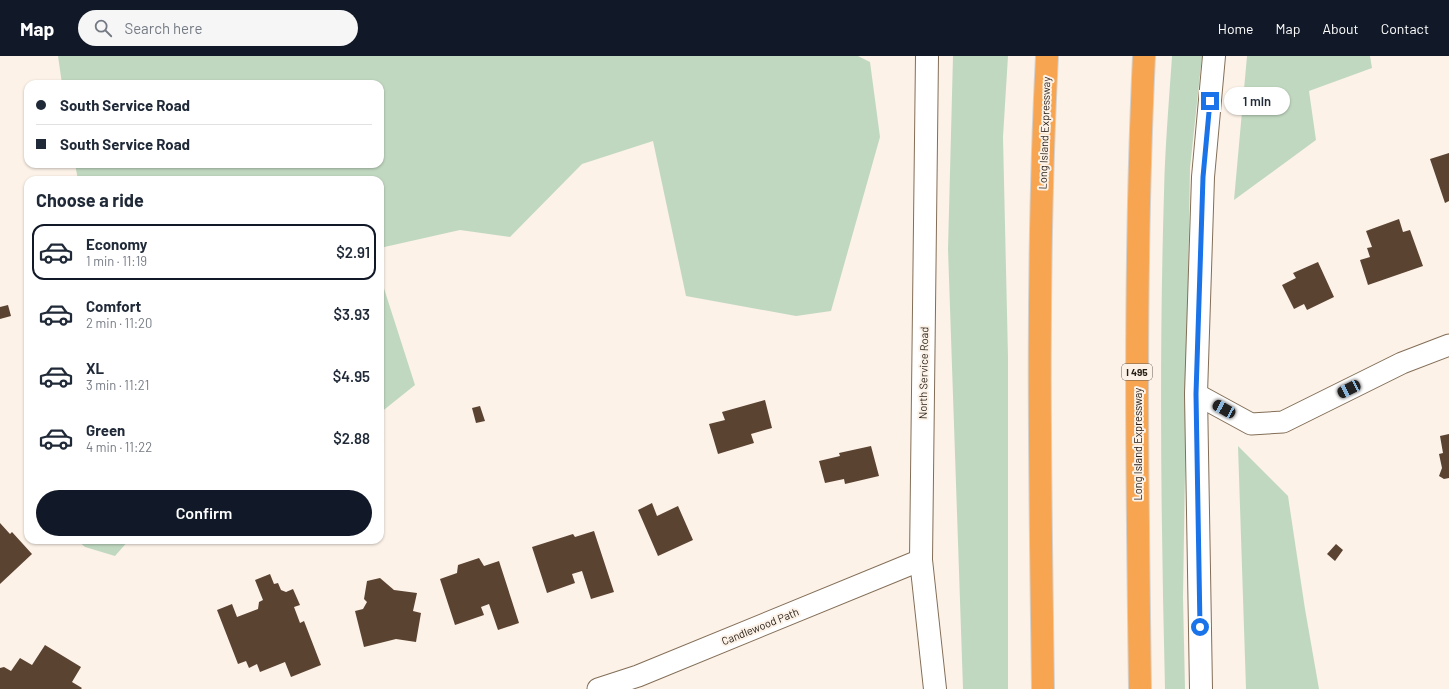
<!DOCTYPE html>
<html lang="en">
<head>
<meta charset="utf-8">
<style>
  :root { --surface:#fff; --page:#f6f6f7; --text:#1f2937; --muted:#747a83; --line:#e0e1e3; --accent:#111827 }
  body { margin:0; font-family:Barlow,sans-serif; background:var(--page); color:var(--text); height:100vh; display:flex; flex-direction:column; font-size:15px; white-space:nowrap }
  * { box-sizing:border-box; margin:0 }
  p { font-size:13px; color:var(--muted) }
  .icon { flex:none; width:22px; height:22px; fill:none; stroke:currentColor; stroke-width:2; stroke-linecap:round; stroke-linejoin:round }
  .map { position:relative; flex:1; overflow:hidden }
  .side { position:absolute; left:24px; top:120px; width:360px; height:368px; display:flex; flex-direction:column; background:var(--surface); border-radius:12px; box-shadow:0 1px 3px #0004 }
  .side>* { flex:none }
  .guide { position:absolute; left:24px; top:24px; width:360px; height:88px; border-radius:12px; box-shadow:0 1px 3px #0004; display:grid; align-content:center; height:88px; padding:0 12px; background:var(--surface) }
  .end { position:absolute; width:18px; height:18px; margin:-9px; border:5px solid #1a73e8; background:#fff; box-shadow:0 0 0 2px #fff }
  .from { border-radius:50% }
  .bubble { position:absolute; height:28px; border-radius:14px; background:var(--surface); box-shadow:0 1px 3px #0004; font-size:13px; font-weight:600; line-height:28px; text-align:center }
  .car { position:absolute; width:12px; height:24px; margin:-12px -6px; border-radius:5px; box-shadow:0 0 3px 1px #0007; background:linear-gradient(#222 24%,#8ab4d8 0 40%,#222 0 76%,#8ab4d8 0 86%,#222 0) }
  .guide b { display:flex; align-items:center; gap:14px; height:38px; font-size:15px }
  .guide b+b { border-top:1px solid var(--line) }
  .guide i { width:10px; height:10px; background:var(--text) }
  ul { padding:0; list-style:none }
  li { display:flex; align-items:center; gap:12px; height:56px; margin:0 8px 6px; padding:0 4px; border:2px solid transparent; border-radius:12px }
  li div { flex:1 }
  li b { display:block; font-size:15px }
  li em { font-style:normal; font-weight:600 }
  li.current { border-color:var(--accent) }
  li>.icon { width:36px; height:36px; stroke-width:1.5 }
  h2 { padding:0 12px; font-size:18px; line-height:48px }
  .primary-button { display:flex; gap:8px; margin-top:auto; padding:8px 12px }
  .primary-button a { flex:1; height:46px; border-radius:24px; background:var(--accent); color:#fff; font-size:16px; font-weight:600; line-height:46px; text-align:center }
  header { display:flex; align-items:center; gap:24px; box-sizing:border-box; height:56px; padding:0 20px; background:var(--accent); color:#fff }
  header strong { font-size:19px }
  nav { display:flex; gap:22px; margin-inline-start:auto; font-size:14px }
  .search { width:280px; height:36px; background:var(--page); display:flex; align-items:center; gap:10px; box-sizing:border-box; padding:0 14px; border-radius:22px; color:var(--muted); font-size:15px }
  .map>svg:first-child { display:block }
  .green { fill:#c1d8c0 }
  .building { fill:#5b4332 }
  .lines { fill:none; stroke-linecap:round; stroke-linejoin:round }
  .street-casing { stroke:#836e57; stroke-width:23 }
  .secondary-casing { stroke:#836e57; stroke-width:24 }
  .highway-casing { stroke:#d4d2d0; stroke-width:24 }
  .street { stroke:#fff; stroke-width:21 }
  .secondary { stroke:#fff; stroke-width:22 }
  .highway { stroke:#f7a551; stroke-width:22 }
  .route { stroke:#1a73e8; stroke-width:5 }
  .labels { text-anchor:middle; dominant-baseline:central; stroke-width:4; stroke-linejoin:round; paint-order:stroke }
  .shield { fill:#fcf2e8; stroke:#665d54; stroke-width:1 }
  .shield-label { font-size:10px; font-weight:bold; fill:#261d14 }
  .street-label { font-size:11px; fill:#261d14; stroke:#fcf2e8 }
</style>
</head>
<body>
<header>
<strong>Map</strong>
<div class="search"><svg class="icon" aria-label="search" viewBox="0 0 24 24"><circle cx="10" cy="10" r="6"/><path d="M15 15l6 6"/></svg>Search here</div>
<nav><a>Home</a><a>Map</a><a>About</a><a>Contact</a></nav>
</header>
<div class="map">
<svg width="1449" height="633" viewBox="0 0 1449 633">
  <rect width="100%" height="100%" fill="#fcf2e8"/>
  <path class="green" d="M58,0H858L870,6L880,81L831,255L796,260L686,240L653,85L582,108L510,181L460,174L380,192V124H78L75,108H380V28H62Z
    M953,0H1008L1003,81L1008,301V633H963L948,193Z
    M1172,0H1202L1190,112L1183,541L1185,633H1165C1161,468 1159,302 1164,137C1165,91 1169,45 1172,0Z
    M1247,0H1370L1372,12L1309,35L1316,84L1234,144Z
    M380,220L415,329L380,357Z
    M1238,390L1288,440L1305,553L1319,633H1246Z
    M77,484H129L115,500L85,491Z"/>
  <path class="building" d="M1449,97V145L1445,147L1430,103Z
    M1399,163L1403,176L1410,174L1423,210L1368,229L1360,204L1370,201L1367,192L1372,191L1366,175Z
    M1318,206L1334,241L1307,254L1304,248L1294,253L1282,229L1296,222L1293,217Z
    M8,249L11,260L0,263V251Z
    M765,344L772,372L751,378L754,387L718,398L709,368L725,364L722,356Z
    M480,350L485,365L476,367L472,352Z
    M1449,378V422L1444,423L1439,420L1442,412L1439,398L1443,397L1440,380Z
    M871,390L879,420L845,428L844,423L825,427L819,405L840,400L839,397Z
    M652,447L657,460L678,450L693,484L658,500L638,454Z
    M0,467L10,478L12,476L32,498L0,528Z
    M594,475L614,536L591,543L582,515L572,518L575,527L547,537L532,491L573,478L575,481Z
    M1336,488L1343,494L1335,505L1327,498Z
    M479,502L484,510L499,505L519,567L498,574L489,548L481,551L484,559L455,569L440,523L457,517L458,509Z
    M270,518L274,528L278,527L281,534L286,536L293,533L300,549L294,551L300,567L304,565L321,609L291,621L285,606L260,616L257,608L249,612L246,605L238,608L217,554L232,548L237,561L258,553L259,546L263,544L255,524Z
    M380,522L394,534L417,537L413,555L421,557L416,586L396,583L364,591L355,555L363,553L367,546L364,543L367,525Z
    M45,589L81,611L72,626L82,632L81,633H0V612L4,611L11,615L20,602L32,609Z"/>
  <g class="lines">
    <g class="street-casing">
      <path id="street" d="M1196,338L1251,368L1283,366L1402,307L1449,289
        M598,633L638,620L921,504"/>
    </g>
    <g class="secondary-casing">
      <path id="secondary" d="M927,0L921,504L935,633
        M1201,633L1196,338L1203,121L1214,0"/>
    </g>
    <g class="highway-casing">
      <path id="highway" d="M1043,633C1040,422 1036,211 1047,0
        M1140,633C1137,422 1134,211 1144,0"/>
    </g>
    <use href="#street" class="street"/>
    <use href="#secondary" class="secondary"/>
    <use href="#highway" class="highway"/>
  </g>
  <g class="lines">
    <path class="route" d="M1200,571L1196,338L1203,121L1210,45"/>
  </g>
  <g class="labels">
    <rect class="shield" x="1122" y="308" width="30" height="16" rx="3"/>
    <g class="shield-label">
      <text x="1137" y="316">I 495</text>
    </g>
    <g class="street-label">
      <text transform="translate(1044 77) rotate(-88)">Long Island Expressway</text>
      <text transform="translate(923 317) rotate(-89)">North Service Road</text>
      <text transform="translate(1137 388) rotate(-90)">Long Island Expressway</text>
      <text transform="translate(760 570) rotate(-22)">Candlewood Path</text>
    </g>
  </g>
</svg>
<i class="end from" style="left:1200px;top:571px"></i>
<i class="end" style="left:1210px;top:45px"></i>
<div class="bubble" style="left:1224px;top:31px;width:66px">1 min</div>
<i class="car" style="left:1349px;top:333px;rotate:244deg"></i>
<i class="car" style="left:1224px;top:353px;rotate:299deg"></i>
<div class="guide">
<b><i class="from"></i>South Service Road</b>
<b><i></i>South Service Road</b>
</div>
<section class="side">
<h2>Choose a ride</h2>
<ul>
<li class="current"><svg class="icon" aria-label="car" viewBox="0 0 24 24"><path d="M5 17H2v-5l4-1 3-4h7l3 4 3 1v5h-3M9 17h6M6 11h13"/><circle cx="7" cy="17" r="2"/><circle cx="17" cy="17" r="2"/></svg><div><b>Economy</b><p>1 min · 11:19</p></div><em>$2.91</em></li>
<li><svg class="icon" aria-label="car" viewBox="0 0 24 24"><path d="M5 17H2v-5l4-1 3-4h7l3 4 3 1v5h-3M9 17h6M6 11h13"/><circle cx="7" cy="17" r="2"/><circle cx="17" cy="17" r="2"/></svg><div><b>Comfort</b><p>2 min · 11:20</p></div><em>$3.93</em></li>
<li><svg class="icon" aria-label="car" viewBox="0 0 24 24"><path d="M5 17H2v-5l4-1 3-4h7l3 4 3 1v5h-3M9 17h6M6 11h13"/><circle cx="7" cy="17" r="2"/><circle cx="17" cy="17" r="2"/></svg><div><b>XL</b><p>3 min · 11:21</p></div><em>$4.95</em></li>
<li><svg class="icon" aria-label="car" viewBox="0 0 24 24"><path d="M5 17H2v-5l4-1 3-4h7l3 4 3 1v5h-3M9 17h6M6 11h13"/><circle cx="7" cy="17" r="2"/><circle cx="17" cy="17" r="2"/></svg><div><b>Green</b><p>4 min · 11:22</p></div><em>$2.88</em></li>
</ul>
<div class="primary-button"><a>Confirm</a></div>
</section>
</div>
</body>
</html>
